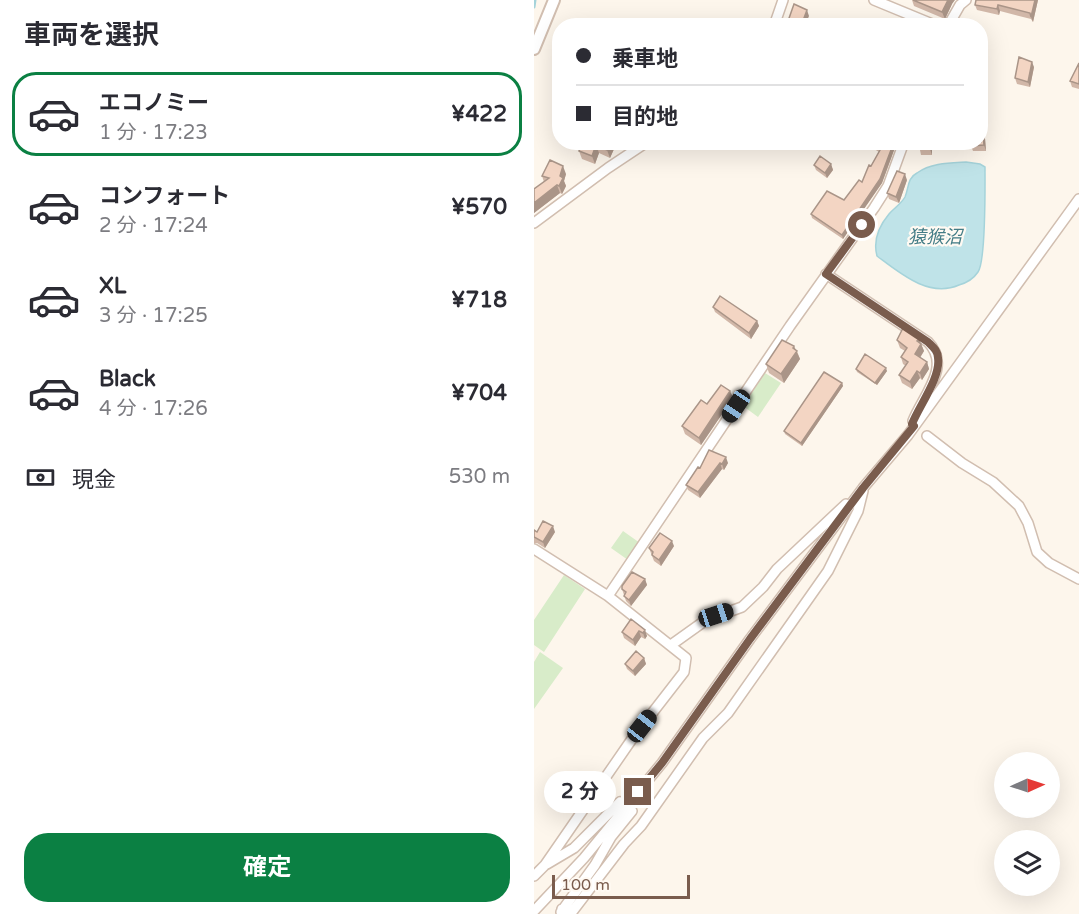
<!DOCTYPE html>
<html lang="ja">
<head>
<meta charset="utf-8">
<style>
  :root { --surface:#fff; --page:#f2f2f3; --text:#2b2b33; --muted:#7c7c81; --line:#e1e1e2; --accent:#0b8043 }
  body { margin:0; font-family:"Varela Round","Noto Sans JP",sans-serif; background:var(--page); color:var(--text); height:100vh; display:flex; flex-direction:column; font-size:22px; white-space:nowrap }
  * { box-sizing:border-box; margin:0 }
  p { font-size:20px; color:var(--muted) }
  .icon { flex:none; width:33px; height:33px; fill:none; stroke:currentColor; stroke-width:2; stroke-linecap:round; stroke-linejoin:round }
  .map { position:relative; flex:1; overflow:hidden }
  .details { display:flex; flex-direction:column; background:var(--surface); width:534px }
  .details>* { flex:none }
  .banner { position:absolute; left:18px; top:18px; width:436px; height:132px; border-radius:24px; box-shadow:0 6px 24px #0002; display:grid; align-content:center; height:132px; padding:0 24px; background:var(--surface) }
  .needle { width:39px; rotate:87deg }
  .controls { position:absolute; left:460px; top:752px; display:grid; gap:12px }
  .controls a { display:grid; place-items:center; width:66px; height:66px; border-radius:50%; background:var(--surface); box-shadow:0 6px 24px #0002; font-size:30px }
  .scale { position:absolute; left:18px; bottom:15px; width:138px; box-sizing:border-box; padding-left:6px; border:3px solid #7a5c4d; border-top:0; font-size:16px; line-height:21px; white-space:nowrap; color:#7a5c4d; -webkit-text-stroke:4px #fffaf3; paint-order:stroke }
  .end { position:absolute; width:27px; height:27px; margin:-14px; border:8px solid #7a5c4d; background:#fff; box-shadow:0 0 0 3px #fff }
  .from { border-radius:50% }
  .bubble { position:absolute; height:42px; border-radius:21px; background:var(--surface); box-shadow:0 6px 24px #0002; font-size:20px; font-weight:700; line-height:42px; text-align:center }
  .car { position:absolute; width:18px; height:36px; margin:-18px -9px; border-radius:8px; box-shadow:0 0 4px 2px #0007; background:linear-gradient(#222 24%,#8ab4d8 0 40%,#222 0 76%,#8ab4d8 0 86%,#222 0) }
  .banner b { display:flex; align-items:center; gap:21px; height:57px; font-size:22px }
  .banner b+b { border-top:2px solid var(--line) }
  .banner i { width:15px; height:15px; background:var(--text) }
  ul { padding:0; list-style:none }
  li { display:flex; align-items:center; gap:18px; height:84px; margin:0 12px 9px; padding:0 12px; border:3px solid transparent; border-radius:24px }
  li div { flex:1 }
  li b { display:block; font-size:22px }
  li em { font-style:normal; font-weight:700 }
  li.on { border-color:var(--accent) }
  li>.icon { width:54px; height:54px; stroke-width:1.5 }
  h2 { padding:0 24px; font-size:27px; line-height:72px }
  .pay { display:flex; align-items:center; gap:15px; height:66px; padding:0 24px; font-size:22px }
  .pay p { margin-inline-start:auto }
  .cta { display:flex; gap:12px; margin-top:auto; padding:12px 24px }
  .cta a { flex:1; height:69px; border-radius:24px; background:var(--accent); color:#fff; font-size:24px; font-weight:700; line-height:69px; text-align:center }
  main { display:flex; flex:1; min-height:0 }
  .map>svg:first-child { display:block }
  .green { fill:#d8ecc9 }
  .water { fill:#bfe3e8; stroke:#a5d3da; stroke-width:1.5 }
  .lines { fill:none; stroke-linecap:round; stroke-linejoin:round }
  .stream { stroke:#a5d3da; stroke-width:3 }
  .minor-casing { stroke:#d1beb0; stroke-width:12 }
  .tertiary-casing { stroke:#d1beb0; stroke-width:14 }
  .minor { stroke:#fff; stroke-width:9 }
  .tertiary { stroke:#fff; stroke-width:10 }
  .wall { fill:#d1b7a8 }
  .shaded-wall { fill:#aa9588 }
  .building { fill:#f3d5c3; stroke:#aa9588; stroke-width:1.5 }
  .route { stroke:#7a5c4d; stroke-width:8 }
  .labels { text-anchor:middle; dominant-baseline:central; stroke-width:4.5; stroke-linejoin:round; paint-order:stroke }
  .water-label { font-size:18px; font-style:italic; fill:#437c86; stroke:#fffaf3 }
</style>
</head>
<body>
<main>
<section class="details">
<h2>車両を選択</h2>
<ul>
<li class="on"><svg class="icon" aria-label="car" viewBox="0 0 24 24"><path d="M5 17H2v-5l4-1 3-4h7l3 4 3 1v5h-3M9 17h6M6 11h13"/><circle cx="7" cy="17" r="2"/><circle cx="17" cy="17" r="2"/></svg><div><b>エコノミー</b><p>1 分 · 17:23</p></div><em>¥422</em></li>
<li><svg class="icon" aria-label="car" viewBox="0 0 24 24"><path d="M5 17H2v-5l4-1 3-4h7l3 4 3 1v5h-3M9 17h6M6 11h13"/><circle cx="7" cy="17" r="2"/><circle cx="17" cy="17" r="2"/></svg><div><b>コンフォート</b><p>2 分 · 17:24</p></div><em>¥570</em></li>
<li><svg class="icon" aria-label="car" viewBox="0 0 24 24"><path d="M5 17H2v-5l4-1 3-4h7l3 4 3 1v5h-3M9 17h6M6 11h13"/><circle cx="7" cy="17" r="2"/><circle cx="17" cy="17" r="2"/></svg><div><b>XL</b><p>3 分 · 17:25</p></div><em>¥718</em></li>
<li><svg class="icon" aria-label="car" viewBox="0 0 24 24"><path d="M5 17H2v-5l4-1 3-4h7l3 4 3 1v5h-3M9 17h6M6 11h13"/><circle cx="7" cy="17" r="2"/><circle cx="17" cy="17" r="2"/></svg><div><b>Black</b><p>4 分 · 17:26</p></div><em>¥704</em></li>
</ul>
<div class="pay"><svg class="icon" aria-label="cash" viewBox="0 0 24 24"><path d="M3 7h18v10H3z"/><circle cx="12" cy="12" r="2"/></svg>現金<p>530 m</p></div>
<div class="cta"><a>確定</a></div>
</section>
<div class="map">
<svg width="545" height="914" viewBox="0 0 545 914">
  <rect width="100%" height="100%" fill="#fdf6ec"/>
  <path class="green" d="M231,373L247,383L224,417L209,406Z
    M89,531L106,543L94,560L77,548Z
    M30,575L51,589L10,652L0,645V620Z
    M6,652L29,668L0,709V662Z"/>
  <path class="water" d="M432,162L446,164L451,167C451,185 452,261 444,272C440,278 432,283 425,285C395,298 367,274 343,256C339,241 345,226 355,214C360,208 367,204 371,197C375,188 373,178 383,173C397,163 415,163 432,162Z"/>
  <g class="lines">
    <path class="stream" d="M0,7L1,0"/>
    <g class="minor-casing">
      <path id="minor" d="M340,0L403,26
        M240,26L249,0
        M414,26L426,5L432,0
        M0,223L74,168L113,142
        M292,274L394,342C418,366 389,396 379,421
        M393,436L428,463L459,482L485,506L494,523L503,552L515,563L545,579
        M0,549L74,596L152,658L150,672L98,739L11,865L0,876
        M74,596L256,326L340,208L354,186L370,142
        M137,645L172,620L208,607L229,587L243,569L312,504
        M13,864L40,848L86,802L98,811L77,837L61,865L27,912
        M28,909L38,912L90,844L107,826L169,738L194,713L294,571L324,511L329,491
        M0,911L50,858L128,763L216,639L329,488L374,435L545,199"/>
    </g>
    <g class="tertiary-casing">
      <path id="tertiary" d="M0,49L20,0"/>
    </g>
    <use href="#minor" class="minor"/>
    <use href="#tertiary" class="tertiary"/>
  </g>
  <path class="wall" d="M378,0L418,4L411,19L380,6Z
    M504,0L499,22L497,19L466,11L465,15L443,10L441,5Z
    M545,63V89L538,87L536,81Z
    M500,67L496,87L483,84L481,78Z
    M447,109L449,113L452,151H439L437,146Z
    M47,142L80,149L76,158L65,153L61,164L48,159L45,151Z
    M329,142H363L348,183L309,239L278,218L277,214L310,200L328,182L345,152Z
    M382,142H398V155H387L386,150H384Z
    M297,164L299,170L293,178L282,170L280,165Z
    M32,174L30,181L32,186L28,194L26,193L0,213V189L10,182L8,176Z
    M373,180L365,203L355,199L353,193Z
    M179,307L223,321L225,326L217,339L181,312Z
    M385,339L390,351L386,358L393,362L395,369L388,380L386,378L378,389L368,383L365,375L372,366L369,364L367,357L371,351L366,348L363,340Z
    M262,350L263,351L266,359L250,383L235,373L232,364Z
    M322,369L353,371L343,385L323,372Z
    M308,383L309,386L268,446L251,434L250,431Z
    M196,391L199,398L167,445L151,434L148,426L173,404Z
    M175,450L194,463L190,470L188,469L166,498L154,490L152,485L166,468Z
    M0,530L3,532H21L11,548L3,543H0Z
    M140,546L127,566L120,561L115,548Z
    M111,579L113,585L97,606L92,601L88,589Z
    M97,619L113,636L111,639L107,637L101,646L90,638L88,632Z
    M110,658L112,664L101,676L93,669L91,664Z"/>
  <path class="shaded-wall" d="M414,0H421L418,4L411,19L408,12Z
    M501,0H504L499,22L497,17Z
    M464,5L466,11L465,15L463,9Z
    M273,10L275,16L271,26H267Z
    M498,62L500,67L496,87L494,82Z
    M447,109L449,113L452,151L450,145Z
    M76,142H77L80,149L76,158L73,150Z
    M360,142H363L348,183L309,239L308,235Z
    M396,142H398V155L396,149Z
    M62,145L65,153L61,164L58,156Z
    M297,164L299,170L293,178L291,173Z
    M29,166L32,174L30,181L32,186L28,194L25,186L26,176Z
    M371,174L373,180L365,203L362,197Z
    M23,185L26,193L0,213V203Z
    M223,321L225,326L217,339L215,333Z
    M385,339L390,351L383,362L381,354L383,341Z
    M260,346L266,359L250,383L247,374Z
    M393,362L395,369L388,380L386,373Z
    M352,368L353,371L343,385L341,383Z
    M383,371L386,378L378,389L376,382Z
    M308,383L309,386L268,446L267,443Z
    M196,391L199,398L167,445L165,438Z
    M192,457L194,463L190,470L188,464Z
    M186,463L188,469L166,498L164,492Z
    M19,526L21,532L11,548L9,542Z
    M138,541L140,546L127,566L125,560Z
    M111,579L113,585L97,606L95,600Z
    M111,630L113,636L111,639L109,633Z
    M105,631L107,637L101,646L99,640Z
    M110,658L112,664L101,676L99,671Z"/>
  <path class="building" d="M379,0H414L408,12Z
    M442,0H501L497,17L496,13L464,5L463,9L441,5Z
    M260,4L273,10L267,26H256L253,24Z
    M485,57L498,62L494,82L481,78Z
    M545,63V84L536,81Z
    M447,113L450,145L437,146V142H447Z
    M47,142H76L73,150L62,145L58,156L45,151Z
    M334,142H360L346,179L308,235L277,214L293,191L310,200L325,180L328,182L335,165L337,166L346,150Z
    M382,142H396V149H385V145H382Z
    M286,156L297,164L291,173L280,165Z
    M16,160L29,166L26,176L29,178L25,186L23,185L0,203V189L15,178L8,176Z
    M363,171L371,174L362,197L353,193Z
    M186,296L223,321L215,333L179,307Z
    M369,328L385,339L383,341L387,344L381,354L393,362L386,373L383,371L376,382L365,375L374,362L367,357L373,348L363,340Z
    M248,340L260,346L259,348L263,351L247,374L232,364Z
    M331,354L352,368L341,383L322,369Z
    M290,372L308,383L267,443L250,431Z
    M187,385L196,391L165,438L148,426L167,400L173,404Z
    M175,450L192,457L188,464L186,463L164,492L152,485L164,467L166,468Z
    M9,521L19,526L9,542L0,537V530L3,532Z
    M126,533L138,541L125,560L118,555L119,552L115,548Z
    M98,572L111,579L95,600L90,596L92,592L88,589V586Z
    M97,619L111,630L109,633L105,631L99,640L88,632Z
    M102,651L110,658L99,671L91,664Z"/>
  <g class="lines">
    <path class="route" d="M104,792L128,763L216,639L329,488L380,426L378,424C385,406 407,377 404,358C404,351 399,347 394,342L292,274L328,225"/>
  </g>
  <g class="labels">
    <g class="water-label">
      <text x="401" y="237">猿猴沼</text>
    </g>
  </g>
</svg>
<div class="controls">
<a><svg class="needle" viewBox="-14 -14 28 28"><path d="M0-13l5 13h-10z" fill="#e53935"/><path d="M0 13l5-13h-10z" fill="#7c7c81"/></svg></a>
<a><svg class="icon" aria-label="layers" viewBox="0 0 24 24"><path d="M12 4l9 5-9 5-9-5zM3 14l9 5 9-5"/></svg></a>
</div>
<div class="scale">100 m</div>
<i class="end from" style="left:328px;top:225px"></i>
<i class="end" style="left:104px;top:792px"></i>
<div class="bubble" style="left:10px;top:771px;width:72px">2 分</div>
<i class="car" style="left:202px;top:406px;rotate:214deg"></i>
<i class="car" style="left:182px;top:615px;rotate:72deg"></i>
<i class="car" style="left:108px;top:726px;rotate:38deg"></i>
<div class="banner">
<b><i class="from"></i>乗車地</b>
<b><i></i>目的地</b>
</div>
</div>
</main>
</body>
</html>
